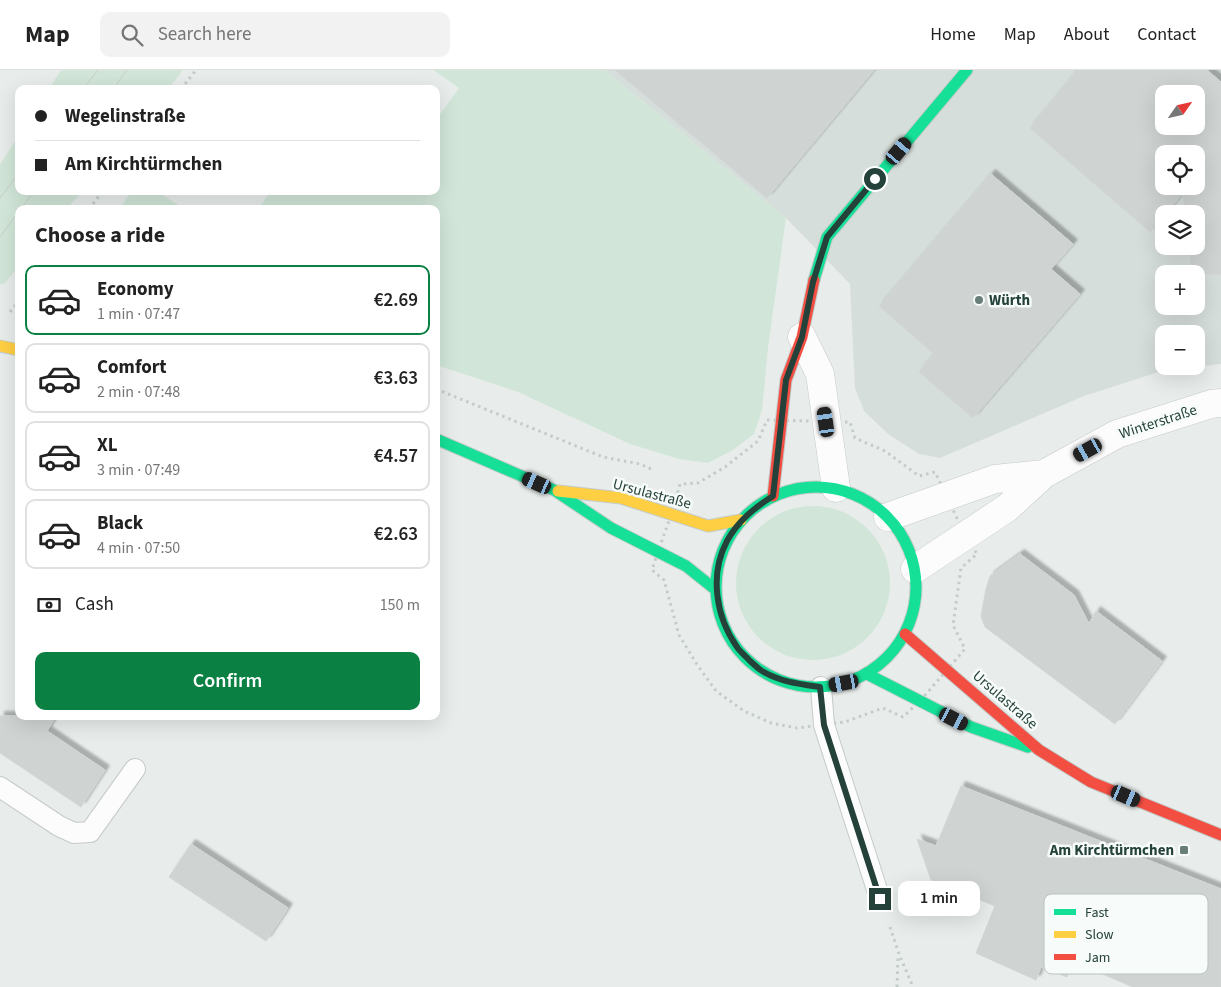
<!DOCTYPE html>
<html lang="en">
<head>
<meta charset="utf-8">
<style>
  :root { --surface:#fff; --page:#f2f2f2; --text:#222; --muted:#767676; --line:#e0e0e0; --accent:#0b8043 }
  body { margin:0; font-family:"Source Sans 3",sans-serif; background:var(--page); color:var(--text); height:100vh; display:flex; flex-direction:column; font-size:19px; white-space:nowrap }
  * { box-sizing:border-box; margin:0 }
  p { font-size:16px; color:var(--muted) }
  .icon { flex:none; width:28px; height:28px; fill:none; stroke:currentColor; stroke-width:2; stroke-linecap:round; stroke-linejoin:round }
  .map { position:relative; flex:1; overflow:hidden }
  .panel { position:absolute; left:15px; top:135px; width:425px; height:515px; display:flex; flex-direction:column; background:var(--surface); border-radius:10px; box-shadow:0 5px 20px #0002 }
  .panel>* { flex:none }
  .guide { position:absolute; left:15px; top:15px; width:425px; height:110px; border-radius:10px; box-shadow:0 5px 20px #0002; display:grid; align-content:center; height:110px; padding:0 20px; background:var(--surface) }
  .needle { width:32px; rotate:56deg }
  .controls { position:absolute; left:1155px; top:15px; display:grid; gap:10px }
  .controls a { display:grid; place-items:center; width:50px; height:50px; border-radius:10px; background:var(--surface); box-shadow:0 5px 20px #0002; font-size:25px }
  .end { position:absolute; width:22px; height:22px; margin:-11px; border:6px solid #24423a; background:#fff; box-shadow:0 0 0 2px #fff }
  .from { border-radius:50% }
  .bubble { position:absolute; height:35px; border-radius:10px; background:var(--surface); box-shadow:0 5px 20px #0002; font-size:16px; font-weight:600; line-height:35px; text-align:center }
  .car { position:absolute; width:15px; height:30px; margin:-15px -8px; border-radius:6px; box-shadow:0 0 4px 1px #0007; background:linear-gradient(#222 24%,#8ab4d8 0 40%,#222 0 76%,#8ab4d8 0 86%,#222 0) }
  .guide b { display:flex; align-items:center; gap:18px; height:48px; font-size:19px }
  .guide b+b { border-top:1px solid var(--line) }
  .guide i { width:12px; height:12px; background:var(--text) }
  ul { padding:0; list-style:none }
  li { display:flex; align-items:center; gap:15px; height:70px; margin:0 10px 8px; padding:0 10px; border:2px solid var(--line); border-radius:10px }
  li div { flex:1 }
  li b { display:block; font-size:19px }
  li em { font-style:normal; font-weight:600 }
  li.selected { border-color:var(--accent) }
  li>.icon { width:45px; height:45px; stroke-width:1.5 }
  h2 { padding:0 20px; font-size:22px; line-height:60px }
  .pay { display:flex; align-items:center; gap:12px; height:55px; padding:0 20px; font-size:19px }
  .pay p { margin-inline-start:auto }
  .action { display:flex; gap:10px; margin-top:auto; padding:10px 20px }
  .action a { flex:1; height:58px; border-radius:10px; background:var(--accent); color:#fff; font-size:20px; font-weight:600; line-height:58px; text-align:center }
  header { display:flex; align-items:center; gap:30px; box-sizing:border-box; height:70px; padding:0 25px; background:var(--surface); border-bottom:1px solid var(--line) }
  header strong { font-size:24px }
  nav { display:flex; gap:28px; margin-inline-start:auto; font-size:18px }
  .search { width:350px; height:45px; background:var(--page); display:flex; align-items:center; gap:12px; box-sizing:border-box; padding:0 18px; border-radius:10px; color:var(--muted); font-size:19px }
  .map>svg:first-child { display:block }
  .built { fill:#d6dedb; fill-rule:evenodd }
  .green { fill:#d1e6d8 }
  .building { fill:#cfd4d2; stroke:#d1d6d4; fill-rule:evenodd; filter:url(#shadow) }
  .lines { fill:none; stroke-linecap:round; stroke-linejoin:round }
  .lane-casing { stroke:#c5cac8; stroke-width:22 }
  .street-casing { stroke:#c5cac8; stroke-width:29 }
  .fast-casing { stroke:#c3cbc8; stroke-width:13 }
  .slow-casing { stroke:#c3cbc8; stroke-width:13 }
  .jam-casing { stroke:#c3cbc8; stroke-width:13 }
  .path { stroke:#c3ccca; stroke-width:3; stroke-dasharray:2.5 4; stroke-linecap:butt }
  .lane { stroke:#fcfcfc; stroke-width:20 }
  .street { stroke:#fcfcfc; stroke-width:28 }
  .fast { stroke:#16e098; stroke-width:11 }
  .slow { stroke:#ffcf43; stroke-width:11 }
  .jam { stroke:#f24e42; stroke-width:11 }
  .tram { stroke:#c9cdcc; stroke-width:1 }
  .route { stroke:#24423a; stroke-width:6 }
  .poi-dot { fill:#697e78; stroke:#f7fbf9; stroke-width:2 }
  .labels { text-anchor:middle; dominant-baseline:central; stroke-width:5; stroke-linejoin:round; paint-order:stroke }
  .poi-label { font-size:15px; font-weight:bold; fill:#24423a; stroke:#f7fbf9; text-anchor:start }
  .street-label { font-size:15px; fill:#24423a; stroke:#f7fbf9 }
  .key { fill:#f7fbf9; stroke:#b8c4c0; stroke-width:1 }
  .key-label { font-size:14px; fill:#24423a }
</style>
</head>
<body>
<header>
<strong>Map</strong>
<div class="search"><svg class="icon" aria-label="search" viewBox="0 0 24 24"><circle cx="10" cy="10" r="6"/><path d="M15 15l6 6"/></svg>Search here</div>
<nav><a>Home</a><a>Map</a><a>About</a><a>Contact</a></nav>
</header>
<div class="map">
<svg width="1221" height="917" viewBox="0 0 1221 917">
  <defs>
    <filter id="shadow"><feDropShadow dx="4.5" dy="-4.5" stdDeviation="1" flood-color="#0004"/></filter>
  </defs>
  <rect width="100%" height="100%" fill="#e8edeb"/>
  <path class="built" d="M604,0H1221V294L1165,300L1084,326L940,388L919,384L888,364L864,341L855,318L850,214L786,148ZM1164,24H1196V56H1164ZM1164,84H1196V116H1164ZM1164,144H1196V176H1164ZM1164,204H1196V236H1164ZM1164,264H1196V296H1164Z"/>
  <path class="green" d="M61,0H183L168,19H49Z
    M433,0H604L786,148L768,278L762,340L754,364L733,380L708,393L679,389L630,374L518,322L436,295V139H258L271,121H436V50L459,18Z
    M19,65V121H82L67,139H19V196L4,214H0V94Z
    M132,121H156L185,139H119Z
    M736 513a77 77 0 1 1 154 0a77 77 0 1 1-154 0Z"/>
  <path class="building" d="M615,0H874L767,128Z
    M1078,0H1207L1221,12V204H1192L1189,176H1196V144H1185L1183,123L1150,162L1030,58ZM1164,24H1196V56H1164ZM1164,84H1196V116H1164Z
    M991,104L1073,174L1051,199L1080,224L973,348L919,302L934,284L879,236Z
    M1020,484L1074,525L1089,554L1096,541L1162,591L1115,654L985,557L981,546L986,519L990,506Z
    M0,646H56L47,661L105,700L81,737L0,683Z
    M961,716L1221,819V917H1133L1074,892L1067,907L1041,897L1036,910L976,883L995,836L931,810L917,769L936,776Z
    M191,774L288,838L266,871L169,807Z"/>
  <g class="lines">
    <g class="lane-casing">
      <path id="lane" d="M821,617L824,655L880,829
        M0,717L59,756L74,763L90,762L135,699"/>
    </g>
    <g class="street-casing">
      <path id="street" d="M802,267L820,304L836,418
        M888,447L995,409L1044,404
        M915,499L1007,438L1044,404L1117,364L1211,334L1221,333"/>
    </g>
    <g class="fast-casing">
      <path id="fast" d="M814,210L827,167L967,0
        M436,369L554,420L611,458L686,496L716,520
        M716 517a100 100 0 1 1 200 0a100 100 0 1 1-200 0Z
        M867,604L971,657L1028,677"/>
    </g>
    <g class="slow-casing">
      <path id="slow" d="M0,276L19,280
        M558,421L621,428L708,456L741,450"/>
    </g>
    <g class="jam-casing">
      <path id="jam" d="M773,426L786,310L802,267L814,210
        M905,564L1039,680L1091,712L1221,765"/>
    </g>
    <path class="path" d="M181,19L196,0
      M89,139L103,121
      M10,242L19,231
      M436,319L603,387L640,394L651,399
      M767,350L850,352L855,368L885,381L919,406L935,402L965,465L977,484L961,498L953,555L965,579L920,631L903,647L883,638L845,652L797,658L771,653L744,641L716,621L696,593L679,565L664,510L652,500C661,471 673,443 680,414L698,413L725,397L758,371Z
      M890,857L899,884L913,917
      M897,917L898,887"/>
    <use href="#lane" class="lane"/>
    <use href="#street" class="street"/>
    <use href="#fast" class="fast"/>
    <use href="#slow" class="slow"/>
    <use href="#jam" class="jam"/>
    <path class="tram" d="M83,19L98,0
      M113,19L127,0
      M0,128L19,103
      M21,139L34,121
      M0,167L19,141"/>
  </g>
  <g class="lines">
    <path class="route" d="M875,109L827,167L813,212L802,267L786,310L773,426C754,438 738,451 727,471C709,505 716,547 737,577C740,582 746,586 750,591C754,594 757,598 762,601C781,612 799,614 820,617L824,655L880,829"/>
  </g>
  <g class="poi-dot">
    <circle cx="979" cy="230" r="5"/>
    <rect x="1179" y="775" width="10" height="10" rx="2.5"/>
  </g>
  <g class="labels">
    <g class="poi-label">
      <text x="989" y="230">Würth</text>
      <text x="1174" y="780" text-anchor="end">Am Kirchtürmchen</text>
    </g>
    <g class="street-label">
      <text transform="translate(1158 352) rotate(-18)">Winterstraße</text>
      <text transform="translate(652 424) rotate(15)">Ursulastraße</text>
      <text transform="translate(1005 630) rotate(41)">Ursulastraße</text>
    </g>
  </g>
  <rect x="1044" y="824" width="164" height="80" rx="8" class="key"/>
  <rect x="1054" y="839" width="22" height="6" fill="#16e098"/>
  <rect x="1054" y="861" width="22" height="7" fill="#ffcf43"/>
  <rect x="1054" y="884" width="22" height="6" fill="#f24e42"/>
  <g class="key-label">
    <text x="1085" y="847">Fast</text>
    <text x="1085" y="869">Slow</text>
    <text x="1085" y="892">Jam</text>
  </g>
</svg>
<div class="controls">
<a><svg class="needle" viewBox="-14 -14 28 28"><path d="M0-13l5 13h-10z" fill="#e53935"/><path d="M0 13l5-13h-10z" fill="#767676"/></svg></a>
<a><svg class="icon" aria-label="locate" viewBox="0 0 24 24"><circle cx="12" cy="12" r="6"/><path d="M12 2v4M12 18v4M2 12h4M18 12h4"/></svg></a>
<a><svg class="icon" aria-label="layers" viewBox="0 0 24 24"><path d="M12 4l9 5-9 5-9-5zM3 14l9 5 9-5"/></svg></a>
<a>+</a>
<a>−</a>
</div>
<i class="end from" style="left:875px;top:109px"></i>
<i class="end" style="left:880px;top:829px"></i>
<div class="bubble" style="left:898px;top:811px;width:82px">1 min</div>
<i class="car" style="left:899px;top:81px;rotate:40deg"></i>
<i class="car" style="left:826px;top:352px;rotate:352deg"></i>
<i class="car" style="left:1088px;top:380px;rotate:241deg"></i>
<i class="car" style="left:537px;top:413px;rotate:294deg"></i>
<i class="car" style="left:844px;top:613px;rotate:260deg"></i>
<i class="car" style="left:954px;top:649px;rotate:117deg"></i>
<i class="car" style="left:1126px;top:726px;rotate:113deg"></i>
<div class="guide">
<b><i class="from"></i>Wegelinstraße</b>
<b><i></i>Am Kirchtürmchen</b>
</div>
<section class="panel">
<h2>Choose a ride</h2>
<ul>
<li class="selected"><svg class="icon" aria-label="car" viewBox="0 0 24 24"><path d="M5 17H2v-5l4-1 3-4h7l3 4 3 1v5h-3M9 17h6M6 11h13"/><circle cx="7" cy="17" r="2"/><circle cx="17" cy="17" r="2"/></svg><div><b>Economy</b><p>1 min · 07:47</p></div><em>€2.69</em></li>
<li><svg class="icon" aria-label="car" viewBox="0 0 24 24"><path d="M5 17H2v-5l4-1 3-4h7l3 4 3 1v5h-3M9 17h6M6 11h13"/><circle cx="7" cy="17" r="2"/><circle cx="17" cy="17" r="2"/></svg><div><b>Comfort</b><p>2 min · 07:48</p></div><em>€3.63</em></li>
<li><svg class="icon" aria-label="car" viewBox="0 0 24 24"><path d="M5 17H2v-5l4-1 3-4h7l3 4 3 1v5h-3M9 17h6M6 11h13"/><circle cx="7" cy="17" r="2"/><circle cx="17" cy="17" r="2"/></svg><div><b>XL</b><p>3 min · 07:49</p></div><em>€4.57</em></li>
<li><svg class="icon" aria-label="car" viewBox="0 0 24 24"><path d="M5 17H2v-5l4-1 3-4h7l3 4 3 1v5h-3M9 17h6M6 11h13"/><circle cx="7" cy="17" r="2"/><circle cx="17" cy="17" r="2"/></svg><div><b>Black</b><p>4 min · 07:50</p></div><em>€2.63</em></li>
</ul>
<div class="pay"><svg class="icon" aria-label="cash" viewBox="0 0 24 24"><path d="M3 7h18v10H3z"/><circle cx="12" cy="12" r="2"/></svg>Cash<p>150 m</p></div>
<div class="action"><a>Confirm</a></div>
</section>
</div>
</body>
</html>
